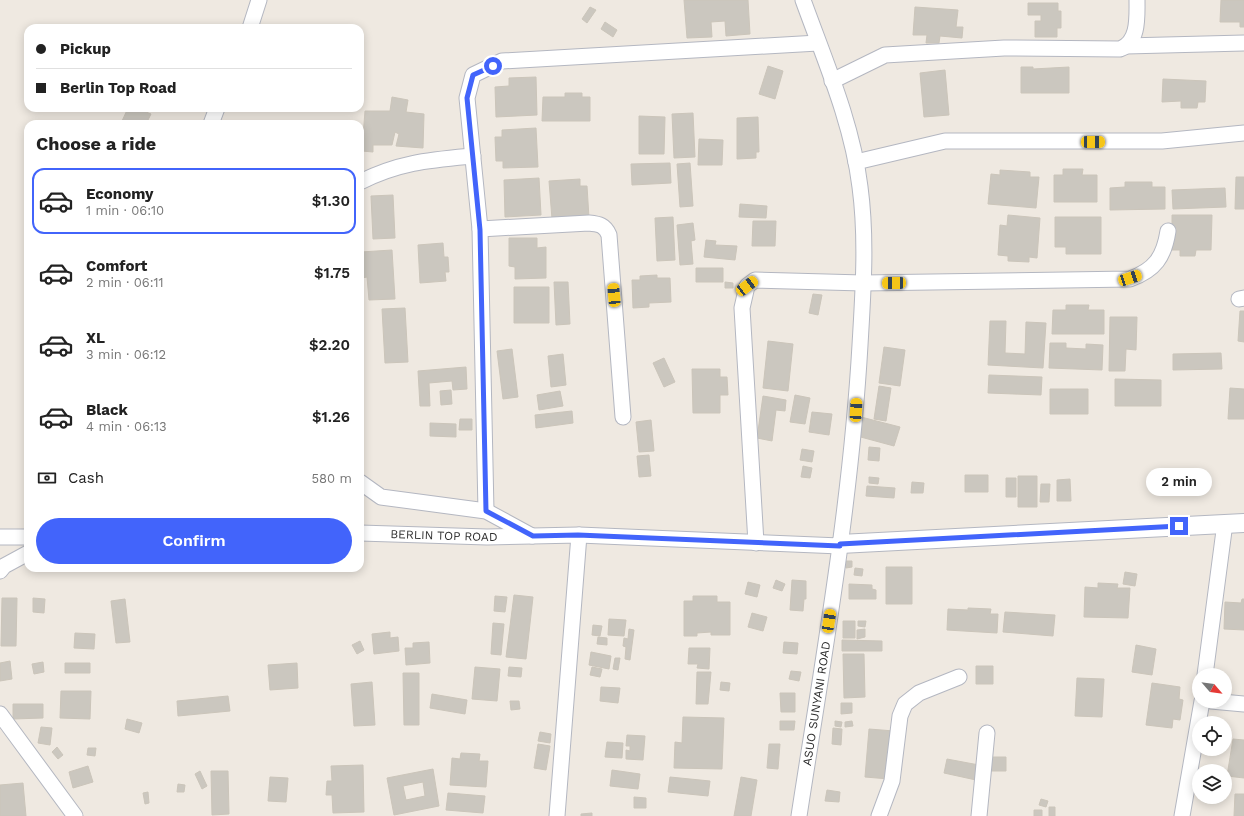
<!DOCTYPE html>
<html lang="en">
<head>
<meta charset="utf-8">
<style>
  :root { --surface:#fff; --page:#f6f6f6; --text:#222; --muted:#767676; --line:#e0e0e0; --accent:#4264fb }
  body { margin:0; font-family:"Work Sans",sans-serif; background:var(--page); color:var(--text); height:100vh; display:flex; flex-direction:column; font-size:15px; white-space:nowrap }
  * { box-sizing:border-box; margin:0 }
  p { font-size:13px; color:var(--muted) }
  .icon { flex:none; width:22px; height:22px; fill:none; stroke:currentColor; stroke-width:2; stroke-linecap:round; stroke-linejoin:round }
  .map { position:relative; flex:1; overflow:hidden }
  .side { position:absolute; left:24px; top:120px; width:340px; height:452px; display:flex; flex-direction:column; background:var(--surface); border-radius:12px; box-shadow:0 2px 10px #0003 }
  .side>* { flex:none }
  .guide { position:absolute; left:24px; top:24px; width:340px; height:88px; border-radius:12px; box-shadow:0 2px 10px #0003; display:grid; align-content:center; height:88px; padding:0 12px; background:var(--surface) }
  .needle { width:26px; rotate:118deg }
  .controls { position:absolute; left:1192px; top:668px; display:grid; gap:8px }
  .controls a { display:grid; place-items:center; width:40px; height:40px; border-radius:50%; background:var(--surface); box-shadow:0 2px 10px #0003; font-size:20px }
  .end { position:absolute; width:18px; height:18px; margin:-9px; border:5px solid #4264fb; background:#fff; box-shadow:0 0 0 2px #fff }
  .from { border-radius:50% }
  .bubble { position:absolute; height:28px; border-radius:14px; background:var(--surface); box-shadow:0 2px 10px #0003; font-size:13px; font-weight:600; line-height:28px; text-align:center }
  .car { position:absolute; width:12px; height:24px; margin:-12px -6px; border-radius:5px; box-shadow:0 0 3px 1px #0007; background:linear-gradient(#f5c518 24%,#345 0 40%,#f5c518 0 76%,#345 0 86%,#f5c518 0) }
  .guide b { display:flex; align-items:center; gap:14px; height:38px; font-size:15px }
  .guide b+b { border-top:1px solid var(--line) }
  .guide i { width:10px; height:10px; background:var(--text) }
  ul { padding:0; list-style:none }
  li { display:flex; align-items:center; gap:12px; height:66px; margin:0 8px 6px; padding:0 4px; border:2px solid transparent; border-radius:12px }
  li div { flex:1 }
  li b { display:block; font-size:15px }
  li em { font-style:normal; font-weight:600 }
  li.current { border-color:var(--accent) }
  li>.icon { width:36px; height:36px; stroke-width:1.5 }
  h2 { padding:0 12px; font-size:18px; line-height:48px }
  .pay { display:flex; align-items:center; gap:10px; height:44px; padding:0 12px; font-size:15px }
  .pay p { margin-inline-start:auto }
  .action { display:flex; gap:8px; margin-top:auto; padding:8px 12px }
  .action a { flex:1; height:46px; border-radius:24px; background:var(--accent); color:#fff; font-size:16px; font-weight:600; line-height:46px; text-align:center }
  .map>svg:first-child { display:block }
  .building { fill:#cbc7bf; stroke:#cbc5ba; fill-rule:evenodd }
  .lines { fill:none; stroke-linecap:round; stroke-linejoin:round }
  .minor-casing { stroke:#b4b7c1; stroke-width:17 }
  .tertiary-casing { stroke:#b4b7c1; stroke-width:20 }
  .minor { stroke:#fff; stroke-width:15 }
  .tertiary { stroke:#fff; stroke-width:18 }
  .route { stroke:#4264fb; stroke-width:5 }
  .labels { text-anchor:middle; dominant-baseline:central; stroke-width:3; stroke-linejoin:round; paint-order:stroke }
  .street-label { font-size:12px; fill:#2e2e2e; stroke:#fff }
</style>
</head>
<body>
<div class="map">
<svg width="1244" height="816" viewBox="0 0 1244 816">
  <rect width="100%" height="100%" fill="#efe9e1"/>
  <path class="building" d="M684,0H748L750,34L726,36L725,21L711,22L712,37L687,38Z
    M1221,0H1244V27H1240V22H1220Z
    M1028,3H1058V11H1061V28H1057V37H1035V21H1041V15H1028Z
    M590,7L596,10L587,23L582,19Z
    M915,7L958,10L956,27H963L962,38L940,36L939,43H926L927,35H913Z
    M605,22L617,30L613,37L601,29Z
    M768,66L783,71L775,99L759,94Z
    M1021,67H1033V69L1069,67V93H1021Z
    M945,70L949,115L924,117L920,73Z
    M536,77L537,115L496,117L495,87L509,86V78Z
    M1163,79L1206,81L1205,102H1198L1197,108H1181V101L1162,102Z
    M565,93H582V97H590V121H542L543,97H565Z
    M392,97L408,100L406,112L424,114L423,148L396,146L399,134L395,132L392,145H373V152L362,151L365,111H390Z
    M128,108H147L146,112L151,114L146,124H130L122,121Z
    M693,113L695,157L674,158L672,114Z
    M639,116L665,117L664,154H639Z
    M758,117L759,152H756V158L737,159V118Z
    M536,128L538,167L503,168V161H496L495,137H502V130Z
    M699,139L723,140L722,165H698Z
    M670,163L671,183L632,185L631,164Z
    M690,163L693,206L680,207L677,164Z
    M1063,169H1083L1082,175H1097V202H1054V175H1063Z
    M1000,170L1030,172V177H1039L1036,208L988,204L991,174L1000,175Z
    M1236,177H1244V209H1235Z
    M539,178L541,215L505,217L504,180Z
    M580,179V186H587L589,218L552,219L549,181Z
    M1125,182H1152V187H1165V209L1110,210V188L1125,187Z
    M1225,188L1226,207L1173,209L1172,190Z
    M393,195L395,238L373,239L371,196Z
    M740,204L767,206L766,218L739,217Z
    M1008,215L1040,218L1037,258L1029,257V262L1008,261V256L998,255L1000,225L1007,226Z
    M1172,215H1212L1211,250H1196L1195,256H1180V250H1172Z
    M673,217L675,260L657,261L655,218Z
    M1055,217H1101V254H1066V247H1055Z
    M753,221H776L775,246H752Z
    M693,223L695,240L691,241L693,264L680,265L677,225Z
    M509,238H537V248L546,247V278L515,279V267L509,266Z
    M706,240L716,241L715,245L737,246L735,260L704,257Z
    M443,243L444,257H448L449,272H445L446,281L420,283L418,245Z
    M392,250L395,299L369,300L367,277L362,278L361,252Z
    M696,268H723V282H696Z
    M657,275V278H670L671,302L649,303V307L633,308L632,280H640V276Z
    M554,282H568L570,324L556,325Z
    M725,282L733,283V288H725Z
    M514,287H549V323H514Z
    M813,294L822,295L818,315L809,313Z
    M1066,305H1089L1088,310H1104V334H1052L1053,310H1066Z
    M405,308L408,362L385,363L382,309Z
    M1240,311H1244V342L1238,341Z
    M1110,317H1137L1136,350L1126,349L1125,371H1109Z
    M990,321H1006L1005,353L1025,354L1026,322L1046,323L1043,368L988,365Z
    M768,341L793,344L788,391L763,388Z
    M1050,343H1066V348L1086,349V344L1103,345L1102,370L1049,368Z
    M884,347L905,350L900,386L879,383Z
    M512,349L518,397L503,399L497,351Z
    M1221,353L1222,369L1173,370V354Z
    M563,354L566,385L551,387L548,356Z
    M664,358L675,382L664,387L653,363Z
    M466,367L467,389L453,390L452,381L429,383L430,406H420L418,371Z
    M692,369H720V377H727L728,395H720V413H693Z
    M989,375L1042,377L1041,395L988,393Z
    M1115,379L1161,380V406H1115Z
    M879,386L891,388L886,421L874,419Z
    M1230,388L1244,389V419H1228Z
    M1050,389H1088V414H1050Z
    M451,390L452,404L441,405L440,391Z
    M560,391L563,406L539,410L537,395Z
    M795,395L810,398L805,424L790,422Z
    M763,396L786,400L785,411L776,410L772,441L757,438Z
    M572,411L573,423L536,428L535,415Z
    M812,412L832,414L829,435L809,432Z
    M861,417L900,427L894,446L857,436Z
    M460,419H472V430H459Z
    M651,420L654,451L639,452L636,422Z
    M430,423L456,424V437L430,436Z
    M869,447L880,448L879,461L868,460Z
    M802,449L814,451L812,462L800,460Z
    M649,455L651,476L639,477L637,456Z
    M803,466L812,468L810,478L801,477Z
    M965,475H988V492H965Z
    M1018,476H1037V507H1018Z
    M869,477L879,478L878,484L869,483Z
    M1006,478H1016V497H1006Z
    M1070,479L1071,501H1057V480Z
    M912,482L924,483L923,493H911Z
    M1041,484H1050L1049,502H1040Z
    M867,486L895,488L894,498L866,496Z
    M845,561H852V567L846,568Z
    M886,567H912V604H886Z
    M855,568L863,569L862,576L854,575Z
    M1125,572L1137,574L1135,586L1123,584Z
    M776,580L785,584L782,591L773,588Z
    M792,580L806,581V599H804L803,611L790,610Z
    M748,582L760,585L757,597L745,594Z
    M1098,583L1118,584L1117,588H1130L1128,618L1084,617L1085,587L1098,588Z
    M849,584L872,585V589L876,590V599H849Z
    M514,595L533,597L526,659L506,657Z
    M495,596L507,597L505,612L494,611Z
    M693,596H717V602H730V635H711V632L697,633V636H684V601H693Z
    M2,598H17L16,646H1Z
    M33,598L45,599L44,613L33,612Z
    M125,599L130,642L116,643L111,601Z
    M1242,599H1244V630L1224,629L1225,602L1241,603Z
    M968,608L991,609L990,614H998L997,633L947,630L948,609L968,610Z
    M1005,612L1055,615L1053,636L1003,632Z
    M752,613L767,617L763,631L748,627Z
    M609,619L626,620L624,636L608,635Z
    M843,621H855V638H843Z
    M858,621H866L865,627L858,626Z
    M493,623L504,624L501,655L491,654Z
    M593,625L602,626L600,636L592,635Z
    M629,629L634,630L630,660L625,659L626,647L623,646L624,638L628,639Z
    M865,629V637L857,639V630Z
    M390,632V638L398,637L399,651L374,654L372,634Z
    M75,633L95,634L94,649L74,648Z
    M598,637L607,638V645L597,644Z
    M842,640L882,641V651H842Z
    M360,641L364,650L357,654L352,645Z
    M429,642L430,663L406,665L405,648H413V643Z
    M784,642L798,643L797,654L783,653Z
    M1136,645L1156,649L1152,675L1132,672Z
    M689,648H710L709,669L697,668L698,664H688Z
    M591,652L611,656L609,669L589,665Z
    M843,654H864L865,697L844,698Z
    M615,658H620L618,670L613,669Z
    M10,661L12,679L0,681V663Z
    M43,662L44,672L34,674L32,664Z
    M65,663H90V673H65Z
    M297,663L298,688L270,690L268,665Z
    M976,666H993V684H976Z
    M475,667L500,669L497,701L472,699Z
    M509,667L522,668L521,677L508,676Z
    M592,667L602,669L600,677L590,675Z
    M791,671L801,672L799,681L789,679Z
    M697,672H711L708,704H696Z
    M403,673H419V725H404Z
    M1077,678L1104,679L1102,717L1075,716Z
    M372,682L375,725L354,726L351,684Z
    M721,682L730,683L729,691L720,690Z
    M1152,683L1180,687L1179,699L1183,700L1180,720L1173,719L1172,728L1146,725Z
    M601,687L620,688L618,703L600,701Z
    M61,691H91L90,719L60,718Z
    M780,693H795V712H781Z
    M432,694L467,700L465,714L430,708Z
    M228,696L230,711L178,716L177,701Z
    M510,701H519L520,709L511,710Z
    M841,703H852V713L841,714Z
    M13,704H43V718L13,719Z
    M683,717L724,718L722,769L674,768L675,742L682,743Z
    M127,719L142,723L139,733L125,729Z
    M780,721H795L794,730H780Z
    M835,721L842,722L841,727L835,726Z
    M852,721L853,726L845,727V722Z
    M41,727L52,728L50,745L38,743Z
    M833,728L842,729L841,745L832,744Z
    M869,729L894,731L889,779L865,777Z
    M540,732L551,734L550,743L538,741Z
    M627,735L645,736L643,760L626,759V750L630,751V746H626Z
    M1233,739L1244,740V778L1227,776Z
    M607,742L623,743L622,758L605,757Z
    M538,744L550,746L546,770L534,768Z
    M769,744H780L778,769L767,768Z
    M57,747L63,755L58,759L52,752Z
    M88,748H96L95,756L87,755Z
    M461,753L480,754L479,761H488L486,787L450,785L452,758L460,759Z
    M990,757H1006V771H990Z
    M947,759L979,765L976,780L944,773Z
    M363,765L364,812L333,813L332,795H326L327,781H332L331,766Z
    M88,766L93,782L73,788L69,772Z
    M433,769L439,806L394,815L387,778ZM423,782L425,796L406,800L403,786Z
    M612,770L640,774L638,789L610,786Z
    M200,771L207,786L202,789L195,774Z
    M211,771H228L229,814L212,815Z
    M270,777L288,778L286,802L268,801Z
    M670,777L710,781L708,796L668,792Z
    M741,777L757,780L751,816H734Z
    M23,783L26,816H0V785Z
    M178,784L185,785L184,792H177Z
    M827,790L840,792L839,802L825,801Z
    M148,792L149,803L145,804L143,793Z
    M448,793L485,796L483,813L446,810Z
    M1235,794H1244V816H1234Z
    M634,797L646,798V808H634Z
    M1041,799L1048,801L1046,807L1039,805Z
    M1049,807H1055V816H1049Z
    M1034,810H1042V816H1034Z
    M592,813V816H581V814Z"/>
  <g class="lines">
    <g class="minor-casing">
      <g id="minor">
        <path d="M250,28L259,0"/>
        <path d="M1126,46L1244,43"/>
        <path d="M832,81L885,55L1004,48L1120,49C1139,42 1137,17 1137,0"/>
        <path d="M211,124L217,108"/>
        <path d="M856,162L945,141H1162L1244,133"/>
        <path d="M360,182C400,162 430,160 473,156"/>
        <path d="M480,229L589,223C599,224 605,225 609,235L623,417"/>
        <path d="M1239,299L1244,298"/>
        <path d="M360,482L381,497L486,511L532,536"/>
        <path d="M486,511L480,229L467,98L473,75L502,61L818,43"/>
        <path id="s1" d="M360,533L487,537L579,535L840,546"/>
        <path d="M0,537H28"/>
        <path d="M756,543L742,308L747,286L755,280L863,283L1130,279C1155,270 1164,257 1168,231"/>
        <path d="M0,571L4,566L28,553"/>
        <path d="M1205,675L1225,523"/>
        <path d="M1211,701L1244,704"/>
        <path d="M0,714L75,816"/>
        <path d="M557,816L579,535"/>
        <path id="s2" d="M799,816C823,660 851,503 860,345C863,293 867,239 860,187C852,122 825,61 803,0"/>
        <path d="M879,816L892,781L900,716L905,704L919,693L959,677"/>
        <path d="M979,816L987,733"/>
        <path d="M1182,816L1202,701"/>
      </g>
    </g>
    <g class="tertiary-casing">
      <path id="tertiary" d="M840,544L1244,523"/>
    </g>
    <use href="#minor" class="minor"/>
    <use href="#tertiary" class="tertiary"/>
  </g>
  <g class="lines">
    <path class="route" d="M493,66L473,75L467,98L480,230L486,511L533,536L578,535L840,546V544L1179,526"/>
  </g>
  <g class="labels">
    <g class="street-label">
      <text stroke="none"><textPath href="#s1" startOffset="84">BERLIN TOP ROAD</textPath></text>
      <text stroke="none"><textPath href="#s2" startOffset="114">ASUO SUNYANI ROAD</textPath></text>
    </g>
  </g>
</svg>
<div class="controls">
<a><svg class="needle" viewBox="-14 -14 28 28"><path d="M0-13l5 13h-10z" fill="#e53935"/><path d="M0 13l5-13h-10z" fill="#767676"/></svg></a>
<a><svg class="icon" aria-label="locate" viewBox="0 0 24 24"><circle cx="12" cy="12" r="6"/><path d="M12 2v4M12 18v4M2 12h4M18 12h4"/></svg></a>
<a><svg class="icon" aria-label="layers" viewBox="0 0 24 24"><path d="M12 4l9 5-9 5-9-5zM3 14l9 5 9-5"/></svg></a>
</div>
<i class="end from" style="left:493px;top:66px"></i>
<i class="end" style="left:1179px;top:526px"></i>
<div class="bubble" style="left:1146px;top:468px;width:66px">2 min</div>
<i class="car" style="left:1093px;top:142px;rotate:90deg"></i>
<i class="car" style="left:1130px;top:278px;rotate:72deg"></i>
<i class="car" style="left:894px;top:283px;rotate:269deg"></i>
<i class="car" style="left:747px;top:286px;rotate:53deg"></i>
<i class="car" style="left:614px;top:295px;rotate:355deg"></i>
<i class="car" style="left:856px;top:410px;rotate:3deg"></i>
<i class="car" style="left:829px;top:621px;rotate:9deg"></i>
<div class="guide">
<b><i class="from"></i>Pickup</b>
<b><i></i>Berlin Top Road</b>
</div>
<section class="side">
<h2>Choose a ride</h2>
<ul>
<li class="current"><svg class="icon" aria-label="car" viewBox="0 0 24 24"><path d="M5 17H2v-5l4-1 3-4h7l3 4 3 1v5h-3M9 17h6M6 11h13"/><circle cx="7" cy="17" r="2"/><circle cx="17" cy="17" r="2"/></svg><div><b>Economy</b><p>1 min · 06:10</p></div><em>$1.30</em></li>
<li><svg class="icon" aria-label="car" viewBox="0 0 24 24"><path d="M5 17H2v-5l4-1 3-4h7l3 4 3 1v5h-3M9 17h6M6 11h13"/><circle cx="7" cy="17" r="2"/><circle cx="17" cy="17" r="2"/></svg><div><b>Comfort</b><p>2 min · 06:11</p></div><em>$1.75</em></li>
<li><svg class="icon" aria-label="car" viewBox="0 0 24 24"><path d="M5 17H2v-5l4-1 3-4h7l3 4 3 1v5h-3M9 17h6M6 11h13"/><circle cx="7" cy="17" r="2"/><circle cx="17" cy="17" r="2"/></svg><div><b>XL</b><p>3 min · 06:12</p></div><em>$2.20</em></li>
<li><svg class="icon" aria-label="car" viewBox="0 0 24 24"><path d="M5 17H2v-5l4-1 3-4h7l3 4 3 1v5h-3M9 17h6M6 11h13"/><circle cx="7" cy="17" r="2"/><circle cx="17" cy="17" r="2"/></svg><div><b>Black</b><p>4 min · 06:13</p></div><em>$1.26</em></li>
</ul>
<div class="pay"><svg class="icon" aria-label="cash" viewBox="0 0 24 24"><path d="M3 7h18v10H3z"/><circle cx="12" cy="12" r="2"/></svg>Cash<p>580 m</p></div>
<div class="action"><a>Confirm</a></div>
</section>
</div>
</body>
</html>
